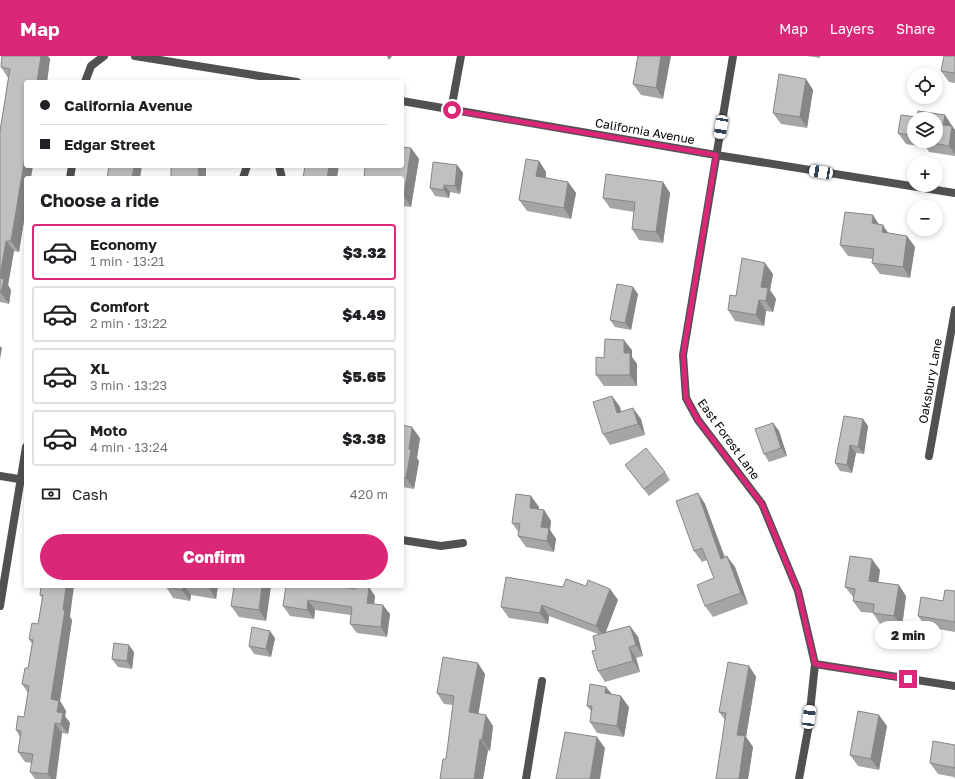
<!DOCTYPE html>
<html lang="en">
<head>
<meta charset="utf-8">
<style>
  :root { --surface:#fff; --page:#f2f2f2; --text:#202124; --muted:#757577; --line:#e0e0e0; --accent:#db2777 }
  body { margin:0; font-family:"Golos Text",sans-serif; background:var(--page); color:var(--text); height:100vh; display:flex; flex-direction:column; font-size:15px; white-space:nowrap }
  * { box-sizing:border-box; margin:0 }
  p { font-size:13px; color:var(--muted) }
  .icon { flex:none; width:22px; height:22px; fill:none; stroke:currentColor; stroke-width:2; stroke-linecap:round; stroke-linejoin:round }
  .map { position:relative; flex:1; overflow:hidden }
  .drawer { position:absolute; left:24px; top:120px; width:380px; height:412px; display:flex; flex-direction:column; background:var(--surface); border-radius:4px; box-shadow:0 2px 6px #0003 }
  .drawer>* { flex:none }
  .guide { position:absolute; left:24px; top:24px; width:380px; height:88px; border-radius:4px; box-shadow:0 2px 6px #0003; display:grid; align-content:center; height:88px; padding:0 16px; background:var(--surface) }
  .tools { position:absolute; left:907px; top:12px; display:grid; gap:8px }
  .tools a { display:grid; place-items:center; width:36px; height:36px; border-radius:50%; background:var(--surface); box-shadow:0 2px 6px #0003; font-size:20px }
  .end { position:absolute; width:18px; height:18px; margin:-9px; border:5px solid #db2777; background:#fff; box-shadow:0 0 0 2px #fff }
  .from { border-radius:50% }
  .bubble { position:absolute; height:28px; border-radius:14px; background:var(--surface); box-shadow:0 2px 6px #0003; font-size:13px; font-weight:800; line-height:28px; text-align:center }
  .car { position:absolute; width:12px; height:24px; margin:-12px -6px; border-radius:5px; box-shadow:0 0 3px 1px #0007; background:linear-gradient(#fff 24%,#345 0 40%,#fff 0 76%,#345 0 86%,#fff 0) }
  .guide b { display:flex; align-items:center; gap:14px; height:38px; font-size:15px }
  .guide b+b { border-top:1px solid var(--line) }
  .guide i { width:10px; height:10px; background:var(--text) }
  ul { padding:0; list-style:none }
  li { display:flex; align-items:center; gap:12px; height:56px; margin:0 8px 6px; padding:0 8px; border:2px solid var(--line); border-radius:4px }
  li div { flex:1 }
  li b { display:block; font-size:15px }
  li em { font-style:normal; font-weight:800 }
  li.current { border-color:var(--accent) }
  li>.icon { width:36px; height:36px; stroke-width:1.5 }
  h2 { padding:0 16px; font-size:18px; line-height:48px }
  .pay { display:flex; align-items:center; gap:10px; height:44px; padding:0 16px; font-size:15px }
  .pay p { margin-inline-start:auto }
  .primary-button { display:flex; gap:8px; margin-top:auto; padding:8px 16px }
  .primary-button a { flex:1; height:46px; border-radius:24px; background:var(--accent); color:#fff; font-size:16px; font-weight:800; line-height:46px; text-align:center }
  header { display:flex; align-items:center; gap:24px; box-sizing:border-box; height:56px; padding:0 20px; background:var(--accent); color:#fff }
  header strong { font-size:19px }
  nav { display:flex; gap:22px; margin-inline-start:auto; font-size:14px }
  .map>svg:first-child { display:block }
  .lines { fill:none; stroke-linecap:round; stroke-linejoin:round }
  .minor { stroke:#515151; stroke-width:8 }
  .wall { fill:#a5a5a5; fill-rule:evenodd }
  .shaded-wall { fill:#868686 }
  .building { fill:#c0c0c0; stroke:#868686 }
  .route { stroke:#db2777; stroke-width:5 }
  .labels { text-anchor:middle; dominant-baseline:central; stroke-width:3; stroke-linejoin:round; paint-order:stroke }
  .street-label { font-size:12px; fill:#000; stroke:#fff }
</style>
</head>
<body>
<header>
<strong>Map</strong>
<nav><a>Map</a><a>Layers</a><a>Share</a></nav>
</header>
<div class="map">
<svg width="955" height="723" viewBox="0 0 955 723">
  <rect width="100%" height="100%" fill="#fff"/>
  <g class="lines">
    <path class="minor" d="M135,0L297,26
      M733,0L683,299L686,342L698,364L762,448L798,535L815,608L808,674L799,723
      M85,26L91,10L104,0
      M402,45L716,99L955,137
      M451,54L461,0
      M279,110L282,122
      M70,122L72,110
      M243,122L247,110
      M929,400L955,254
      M0,420L25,424
      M402,484L441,490L463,487
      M0,550L26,391
      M815,608L955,630
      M526,723L542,625"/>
  </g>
  <path class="wall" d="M7,0H48L50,3L47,26H26V152L19,196L14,195L8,229L11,234L9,248L0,246V75L8,22L1,11Z
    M638,0L663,43L641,39L633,28Z
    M807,0H820V2Z
    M955,0V27L949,26L941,15Z
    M806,23L813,34L807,72L781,68L773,57Z
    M918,55L945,59L955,74V100L929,96L926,91L906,88L898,77L901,59L917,61ZM914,63H936V85H914Z
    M411,92L419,103L411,151L402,150V110Z
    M539,105L546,116V122L568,126L576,137L571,163L527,155L519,144Z
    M457,109L463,117L460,138L450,136L449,142L435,140L430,132Z
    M663,126L670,137L663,187L639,184L632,173L634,156L610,152L603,142Z
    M879,168L889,177L907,180L915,191L910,222L880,218L872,207V203L848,200L840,189Z
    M773,218L770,234L776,243L773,256L766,255L764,270L735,265L728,254L736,240Z
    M638,238L631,274L615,271L610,264Z
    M632,294V301L637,308V330H604L596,319L604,302Z
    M612,340L620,351L621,356L641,363L645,379L610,389L603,378Z
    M863,363L868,370L864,398L856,397L852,417L840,415L835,407Z
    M773,367L779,375L787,400L769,406L764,398Z
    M402,369L420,382L417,402L419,405L414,433L402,431Z
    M625,409L665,416L670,424L649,440Z
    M698,437L705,448L725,501L735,511L748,548L713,561L705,550L714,522L707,504L702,506L694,495Z
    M531,440L539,451V453L544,454L551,465L550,474L556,483L554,496L526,491L518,480L519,477L512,467Z
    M880,514L878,526L906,540L902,571L880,568L873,557L861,556L853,545L854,542L845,531Z
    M41,530L72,564L60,645L66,655L65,660L70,667L68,678L62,677L56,723H35L30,716L32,707L25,706L18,696L20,681L16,674L24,661L28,637L22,628L28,612L32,588L29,583L38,568L42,542L40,539Z
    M166,530H218L216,543L191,539L190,545L173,542L166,531Z
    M271,530L266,565L239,561L231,550Z
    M286,530L375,540L374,548L390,558L387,581L357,577L350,568L351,559L315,554L314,563L290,560L283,550Z
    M586,530L610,533L618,544L605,576L630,570L638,581L643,600L636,602L640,616L605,626L598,615V578L549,560L548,568L509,562L501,551L563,531Z
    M955,535V576L926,571L918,560L943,545Z
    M275,582L271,601L254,598L249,590Z
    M134,596L132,613L118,611L112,603Z
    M749,610L756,621L746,681L753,691L748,723H716L725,664L719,656Z
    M485,618L478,658L493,670L490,695L488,694L483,723H440L446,703L453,649L444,648L437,637Z
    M606,631L612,638L629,651L624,681L597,677L590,666L591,655L587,650Z
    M887,670L879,714L858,710L850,699Z
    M955,689V723L954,721L938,718L930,707Z"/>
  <path class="shaded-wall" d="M41,0H48L50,3L47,26H37Z
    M387,0H392L389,4Z
    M661,0H671L663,43L656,32Z
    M806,23L813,34L807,72L800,61Z
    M945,59L952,70L943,69Z
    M952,70L955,74V98L949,90Z
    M411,92L419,103L411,151L404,140Z
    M26,95V110H33L31,122H26V152L19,196L11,185Z
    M539,105L546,116L544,131L536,120Z
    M457,109L463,117L460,138L455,130Z
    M134,110H142L140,122H132Z
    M198,110H206V122H199Z
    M329,110H339L337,122H327Z
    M568,126L576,137L571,163L564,152Z
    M663,126L670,137L663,187L656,176Z
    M444,129L450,136L449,142L444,134Z
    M873,159L880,170L872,167Z
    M883,169L890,180L882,176Z
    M907,180L915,191L910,222L903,211Z
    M6,185L14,195L8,229L11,234L9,248L1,237L0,223Z
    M765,207L773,218L770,234L776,243L773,256L766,245L761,231Z
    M633,231L638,238L631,274L625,267Z
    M759,244L766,255L764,270L756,259Z
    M624,284L632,294V301L637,308V330L630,319L624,297Z
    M0,290L2,292L0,303Z
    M612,340L620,351L624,368L617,357Z
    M633,352L641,363L645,379L638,368Z
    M863,363L868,370L864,398L858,391Z
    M773,367L779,375L787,400L781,392Z
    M412,371L420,382L417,402L419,405L414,433L406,422L409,393Z
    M850,389L856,397L852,417L847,409Z
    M698,437L705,448L729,514L721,503Z
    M531,440L539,451L537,463L530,452Z
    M544,454L551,465L550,474L556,483L554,496L547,485L541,471Z
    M727,500L735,511L748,548L741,537Z
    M872,503L880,514L877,536L869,525Z
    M899,529L906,540L902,571L894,560Z
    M66,530H74L70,561L72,564L60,645L66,655L65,660L70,667L68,678L61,668L57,656L51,643Z
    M183,530H184L191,539L190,545L182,534Z
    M209,530H218L216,543L209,532Z
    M262,530H271L266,565L259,554Z
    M369,531L375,540L373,556L367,547Z
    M610,533L618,544L604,581L596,570Z
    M308,544L315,554L314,563L307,554Z
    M383,549L390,558L387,581L381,571Z
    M542,549L549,560L548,568L540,557Z
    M630,570L638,581L643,600L636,589Z
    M270,575L275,582L271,601L266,593Z
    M129,589L134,596L132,613L127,605Z
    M629,591L636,602L640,616L633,605Z
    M478,607L485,618L477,667L469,656Z
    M749,610L756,621L746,681L753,691L748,723H739L737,679Z
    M606,631L614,642L605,637Z
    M621,640L629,651L624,681L617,670Z
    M486,659L493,670L490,695L482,684Z
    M879,659L887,670L879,714L871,703Z
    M55,667L62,677L56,723H51L48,718Z
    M597,681L605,692L600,723H590Z
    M480,683L488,694L483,723H474Z"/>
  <path class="building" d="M2,0H41L37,26H26V95L11,185H6L0,220V75L10,13L1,11Z
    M638,0H661L656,32L633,28Z
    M944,0H955V17L941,15Z
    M779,18L806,23L800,61L773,57Z
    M918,55L945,59L943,69L952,70L949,90L922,85H936V63H914V80L898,77L901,59L917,61Z
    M402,91L411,92L404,140H402V122H364L365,110H402Z
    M526,103L539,105L536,120L568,126L564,152L519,144Z
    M433,106L457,109L455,130L444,129V134L430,132Z
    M109,110H134L132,122H107Z
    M171,110H198L199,122H171Z
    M305,110H329L327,122H303Z
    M606,118L663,126L656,176L632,173L635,146L603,142Z
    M845,156L873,159L872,167L883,169L882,176L907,180L903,211L872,207L874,193L840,189Z
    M742,202L765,207L761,231L768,232L766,245L759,244L756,259L728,254L730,239L736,240Z
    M0,222L4,223L1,237H0Z
    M617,228L633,231L625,267L610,264Z
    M605,283L624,284V297H630V319H596V301L604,302Z
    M612,340L617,357L633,352L638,368L603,378L593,346Z
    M844,360L863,363L858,391L850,389L847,409L835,407Z
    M773,367L781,392L764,398L755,373Z
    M402,369L412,371L409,393L411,394L406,422H402Z
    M646,392L665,416L644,433L625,409Z
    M698,437L721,503L727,500L741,537L705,550L697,529L714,522L702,492L694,495L676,445Z
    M516,438L531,440L530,452L544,454L541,471L549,472L547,485L518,480L520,468L512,467Z
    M850,500L872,503L869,525L899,529L894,560L873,557L874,548L853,545L855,533L845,531Z
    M506,521L563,531L566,523L586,530L588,524L610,533L596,570L542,549L540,557L501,551Z
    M41,530H66L63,554H65L51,643L59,645L57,656L63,657L61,668L55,667L48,718L30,716L33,698L18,696L21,675L16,674L18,660L24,661L29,630L22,628L25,612H28L33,584L29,583L32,567L38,568L43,539H40Z
    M166,530H183L182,534L166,531Z
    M195,530H209V532Z
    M234,530H262L259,554L231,550Z
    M286,530H336L355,533V530L369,531L367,547L383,549L381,571L350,568L352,551L308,544L307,554L283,550Z
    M945,534L955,535V566L918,560L921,541L943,545Z
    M630,570L636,589L629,591L633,605L598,615L592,595L596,594L593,580Z
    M252,571L270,575L266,593L249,590Z
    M114,587L129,589L127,605L112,603Z
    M443,601L478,607L469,656L486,659L482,684L480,683L474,723H440L443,703H446L454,640L437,637Z
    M728,606L749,610L737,679L745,680L739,723H716L726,657L719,656Z
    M590,628L606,631L605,637L621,640L617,670L590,666L592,650H587Z
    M858,655L879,659L871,703L850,699Z
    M565,676L597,681L590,723H556Z
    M933,685L955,689V712L930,707Z"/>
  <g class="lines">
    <path class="route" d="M452,54L716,99L683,299L686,342L698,364L762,448L798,535L815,608L908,623"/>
  </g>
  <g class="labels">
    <g class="street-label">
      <text transform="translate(645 75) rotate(10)">California Avenue</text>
      <text transform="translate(930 325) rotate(-80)">Oaksbury Lane</text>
      <text transform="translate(729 383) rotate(54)">East Forest Lane</text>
    </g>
  </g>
</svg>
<div class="tools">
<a><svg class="icon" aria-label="locate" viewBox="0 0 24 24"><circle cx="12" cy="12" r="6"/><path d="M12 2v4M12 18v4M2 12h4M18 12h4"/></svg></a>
<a><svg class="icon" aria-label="layers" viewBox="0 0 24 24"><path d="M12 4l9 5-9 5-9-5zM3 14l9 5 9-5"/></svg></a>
<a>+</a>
<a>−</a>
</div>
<i class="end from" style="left:452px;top:54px"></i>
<i class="end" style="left:908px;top:623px"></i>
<div class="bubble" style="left:875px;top:565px;width:66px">2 min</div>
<i class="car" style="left:721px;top:71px;rotate:189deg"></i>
<i class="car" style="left:821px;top:116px;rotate:279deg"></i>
<i class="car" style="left:809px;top:661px;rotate:7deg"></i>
<div class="guide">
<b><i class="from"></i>California Avenue</b>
<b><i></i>Edgar Street</b>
</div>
<section class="drawer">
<h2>Choose a ride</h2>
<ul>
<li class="current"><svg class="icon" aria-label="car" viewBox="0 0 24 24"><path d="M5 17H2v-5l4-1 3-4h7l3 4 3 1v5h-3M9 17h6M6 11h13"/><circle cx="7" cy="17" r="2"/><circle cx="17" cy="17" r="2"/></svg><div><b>Economy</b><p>1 min · 13:21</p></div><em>$3.32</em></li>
<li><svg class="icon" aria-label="car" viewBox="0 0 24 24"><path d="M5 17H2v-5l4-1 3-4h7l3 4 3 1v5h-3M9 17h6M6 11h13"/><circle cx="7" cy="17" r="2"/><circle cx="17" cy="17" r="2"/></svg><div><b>Comfort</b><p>2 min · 13:22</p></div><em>$4.49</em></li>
<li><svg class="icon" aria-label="car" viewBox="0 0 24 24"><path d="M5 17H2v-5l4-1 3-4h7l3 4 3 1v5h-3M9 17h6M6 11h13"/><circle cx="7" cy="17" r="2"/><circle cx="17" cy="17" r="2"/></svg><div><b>XL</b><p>3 min · 13:23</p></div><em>$5.65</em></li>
<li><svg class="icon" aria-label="car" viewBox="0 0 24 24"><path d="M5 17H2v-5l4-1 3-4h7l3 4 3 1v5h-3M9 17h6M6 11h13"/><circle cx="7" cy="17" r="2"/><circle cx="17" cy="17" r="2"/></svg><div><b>Moto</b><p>4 min · 13:24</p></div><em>$3.38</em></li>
</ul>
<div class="pay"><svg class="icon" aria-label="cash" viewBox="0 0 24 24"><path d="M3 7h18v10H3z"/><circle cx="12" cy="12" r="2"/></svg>Cash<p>420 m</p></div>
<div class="primary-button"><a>Confirm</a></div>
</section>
</div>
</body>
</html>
